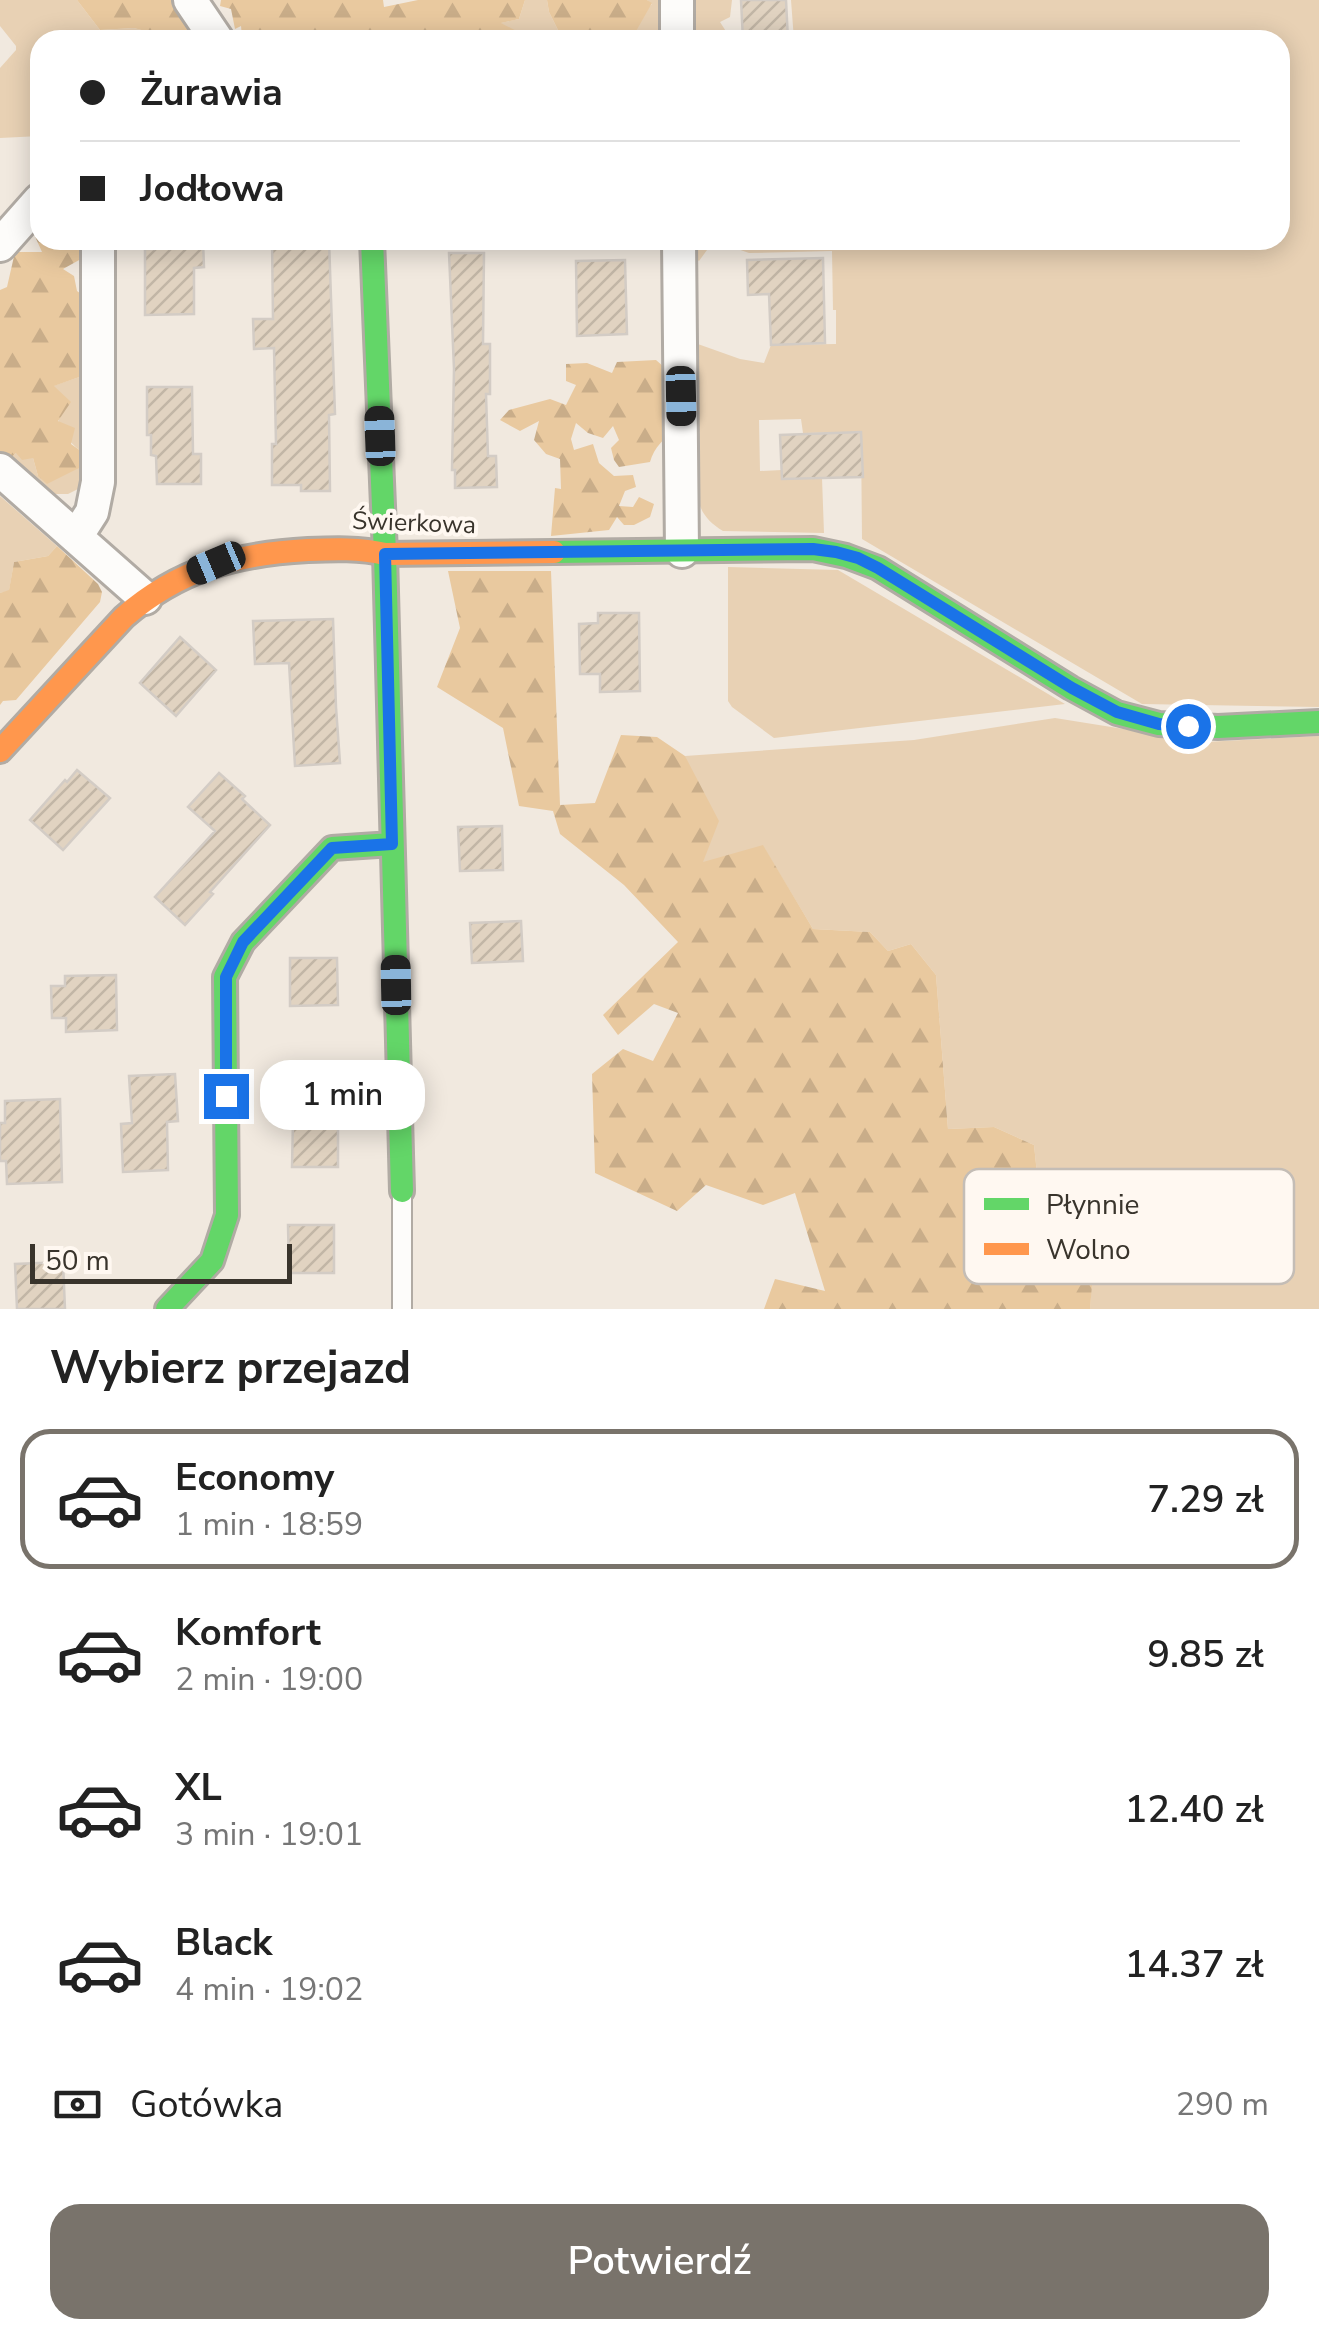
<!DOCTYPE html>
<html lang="pl">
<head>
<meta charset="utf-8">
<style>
  :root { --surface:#fff; --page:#f6f6f6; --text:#222; --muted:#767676; --line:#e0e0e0; --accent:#79736b }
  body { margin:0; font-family:"Nunito Sans",sans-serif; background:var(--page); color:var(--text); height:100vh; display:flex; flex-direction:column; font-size:38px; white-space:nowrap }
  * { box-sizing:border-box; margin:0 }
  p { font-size:32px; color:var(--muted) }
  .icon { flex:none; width:55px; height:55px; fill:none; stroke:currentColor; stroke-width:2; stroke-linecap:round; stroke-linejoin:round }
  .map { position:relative; height:1309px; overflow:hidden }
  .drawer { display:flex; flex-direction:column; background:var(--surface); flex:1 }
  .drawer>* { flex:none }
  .top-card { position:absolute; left:30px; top:30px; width:1260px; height:220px; border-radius:30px; box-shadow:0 5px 25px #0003; display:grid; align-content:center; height:220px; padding:0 50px; background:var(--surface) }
  .scale { position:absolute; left:30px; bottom:25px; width:262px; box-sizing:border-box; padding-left:10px; border:5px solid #39342c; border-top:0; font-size:28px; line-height:35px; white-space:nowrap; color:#39342c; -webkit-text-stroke:8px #fff8f1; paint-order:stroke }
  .end { position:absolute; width:45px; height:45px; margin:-22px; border:12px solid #1a73e8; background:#fff; box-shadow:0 0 0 5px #fff }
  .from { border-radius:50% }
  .bubble { position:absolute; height:70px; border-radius:30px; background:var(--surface); box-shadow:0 5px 25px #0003; font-size:32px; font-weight:600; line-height:70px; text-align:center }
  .car { position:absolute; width:30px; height:60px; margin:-30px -15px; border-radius:12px; box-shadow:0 0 8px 2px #0007; background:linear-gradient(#222 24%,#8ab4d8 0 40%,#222 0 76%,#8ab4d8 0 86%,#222 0) }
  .top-card b { display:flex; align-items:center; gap:35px; height:95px; font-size:38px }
  .top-card b+b { border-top:2px solid var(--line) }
  .top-card i { width:25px; height:25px; background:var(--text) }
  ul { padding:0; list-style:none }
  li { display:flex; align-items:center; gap:30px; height:140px; margin:0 20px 15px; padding:0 30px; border:5px solid transparent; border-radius:30px }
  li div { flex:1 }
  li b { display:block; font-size:38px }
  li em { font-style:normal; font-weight:600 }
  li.active { border-color:var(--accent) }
  li>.icon { width:90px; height:90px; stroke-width:1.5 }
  h2 { padding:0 50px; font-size:45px; line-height:120px }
  .pay { display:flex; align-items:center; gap:25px; height:110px; padding:0 50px; font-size:38px }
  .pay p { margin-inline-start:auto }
  .primary-button { display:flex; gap:20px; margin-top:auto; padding:20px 50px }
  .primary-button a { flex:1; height:115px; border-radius:30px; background:var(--accent); color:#fff; font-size:40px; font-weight:600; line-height:115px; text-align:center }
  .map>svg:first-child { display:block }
  .green { fill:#e8d1b4 }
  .forest { fill:url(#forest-firs) }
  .building { fill:url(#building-hatch); stroke:#d3ccc5; stroke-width:2.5 }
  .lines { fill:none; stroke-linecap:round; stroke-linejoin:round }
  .lane-casing { stroke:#b1aba4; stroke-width:22 }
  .street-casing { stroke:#b1aba4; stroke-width:38 }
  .fast-casing { stroke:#b1aba4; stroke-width:28 }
  .slow-casing { stroke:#b1aba4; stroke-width:28 }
  .lane { stroke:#fdfcfa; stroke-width:18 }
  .street { stroke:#fdfcfa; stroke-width:32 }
  .fast { stroke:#63d668; stroke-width:22 }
  .slow { stroke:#ff974d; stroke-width:22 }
  .route { stroke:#1a73e8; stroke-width:12 }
  .labels { text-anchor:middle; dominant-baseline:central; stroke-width:8; stroke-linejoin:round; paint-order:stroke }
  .street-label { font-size:25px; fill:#39342c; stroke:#fff8f1 }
  .key { fill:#fff8f1; stroke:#c4bdb6; stroke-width:2.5 }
  .key-label { font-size:28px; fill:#39342c }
</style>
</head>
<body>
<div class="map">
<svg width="1319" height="1309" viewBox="0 0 1319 1309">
  <defs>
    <pattern id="forest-firs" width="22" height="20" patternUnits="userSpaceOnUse" patternTransform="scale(2.5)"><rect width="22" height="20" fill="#e9c99f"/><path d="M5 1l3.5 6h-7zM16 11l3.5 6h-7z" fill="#c9ad89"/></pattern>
    <pattern id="building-hatch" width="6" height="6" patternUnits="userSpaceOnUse" patternTransform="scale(2.5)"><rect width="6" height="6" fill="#e1d3c1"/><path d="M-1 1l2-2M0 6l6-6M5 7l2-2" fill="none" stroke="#c2b6a6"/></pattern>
  </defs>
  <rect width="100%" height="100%" fill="#f1e9df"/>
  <path class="green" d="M0,0H77L100,30L134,28L146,31L143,40H40V136L0,138V68L16,50V46L0,26Z
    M525,0H547L549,12L563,40H531L500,23L519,19Z
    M647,0H667L668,40H616L621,32L652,4Z
    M688,0H732L730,17L720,22L729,36L736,37V40H689Z
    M791,0H1319V707L1142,704L862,539L861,432L803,433L801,419L759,420L760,471L782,470L783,479L822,478L824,533L723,531C707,521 700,512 697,494L695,343L740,359L764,363L771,345L836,344V310H833L832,251L749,253L729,246L707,250L699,261L694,257L696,240H1280V40H794Z
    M85,375V454C57,435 57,417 53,386Z
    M17,452L33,458L38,476L85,465L80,488L68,494H52L9,459Z
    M0,496L57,546L48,556L14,562L9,591L0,593Z
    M728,567L838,570L1065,704L774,738L732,707L728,701Z
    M1055,718L1205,742L1319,736V1309H1090L1092,1273L1047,1269L1034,1145L994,1127L948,1129L936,975L911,944L888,951L870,932L813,929L763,846L703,863L685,756L914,740Z"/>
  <path class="forest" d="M77,0H178L199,40H143L145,31L134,28L100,30Z
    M221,0H383L384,7L418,0H525L519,19L501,23L532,39L240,40L242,36L241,26L235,29L231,9L220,6Z
    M547,0H647L652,3L635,33L621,32L616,40H593L588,37L581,40H563L549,12Z
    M40,229V240H77L81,259L63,269L74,276L77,291L85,297V375L54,386L71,402L58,421L75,428L71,444L85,454V465L47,484L38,476L33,458L22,460L16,453L9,459L0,451V290L7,287L15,252H42L33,232Z
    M656,360L664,367L676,428C665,438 654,447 650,462L619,467L614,460L611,448L619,440L613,426L603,438L588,433L576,423L571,439L574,450L593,444L599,463L614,476L633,475L636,487L625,491L619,506L633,507L639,497L654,504L650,517L634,525H624L617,517L609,530L551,536L555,488L561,489L560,459L546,454L534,440L539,421L520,431L500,420L509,410L550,399L566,405L576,385L566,381V364L587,363L612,373L617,362Z
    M57,546L98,584L102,592L100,602L16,700L3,701L0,705V593L9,590L14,562L48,556Z
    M448,571H551L560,805L595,803L621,735L657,737L685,756L719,821L703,862L763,845L813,929L870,932L888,951L911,944L936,975L948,1129L994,1127L1034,1145L1047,1269L1093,1273L1090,1309H764L775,1279L825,1291L795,1193L763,1205L706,1185L677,1211L595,1173L592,1074L623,1049L653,1061L678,1013L654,1004L618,1035L603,1015L678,942L624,885L560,834L553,811L519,806L503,728L437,687L460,628Z"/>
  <path class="building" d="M741,0H786L788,40H743Z
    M154,240H203L204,267L194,268V314L145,315V249H154Z
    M272,240H329L335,414L329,415L330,491H301V485H272V444H276L274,348L254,349L253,319H273Z
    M449,253H484L483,344H490V394H486L488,456H496L497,487L455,488V470H452L454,369Z
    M823,258L825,343L771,345L769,294L748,295L747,260Z
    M625,260L627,334L577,336L576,261Z
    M147,387H192L193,454H201V484H157L156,456L151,455V435H147Z
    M861,432L863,477L782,479L780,435Z
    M598,613H639L640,691L600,692V674H580L579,624L598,623Z
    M333,619L336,707L340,763L295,766L289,663L255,664L253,621Z
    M180,637L216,670L176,716L140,683Z
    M77,770L110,798L63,850L30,820L65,780L67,782Z
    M219,773L245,796L242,799L270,825L210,892L213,894L185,925L155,897L215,831L188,807Z
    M502,826L503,870L460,871L458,827Z
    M521,921L523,961L472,963L470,923Z
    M290,958H337L338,1005L290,1006Z
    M116,975L117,1030L66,1032V1018H52L51,986H65V976Z
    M304,1071H349V1119L338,1120V1167H292L293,1119H304Z
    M175,1074L178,1121L167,1122L168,1170L123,1172L121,1124L132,1123L129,1076Z
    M60,1099L62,1182L7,1184L6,1161H0V1123H5V1101Z
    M288,1225H334V1273H289Z
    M63,1262L65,1309H17L15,1264Z"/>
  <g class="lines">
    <g class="lane-casing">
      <path id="lane" d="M402,1309V1195"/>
    </g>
    <g class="street-casing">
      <path id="street" d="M190,0L217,40
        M677,0V40
        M679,240L682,551
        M0,245L40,200
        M0,470L145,598
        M76,537L92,512L98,482V240"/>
    </g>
    <g class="fast-casing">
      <path id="fast" d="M372,240L385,554L402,1191
        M554,552L813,549L846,556L878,568L1071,688L1117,713L1159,724L1218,727L1319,722
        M167,1309L212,1261L227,1215L225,977L243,942L332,848L392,844"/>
    </g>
    <g class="slow-casing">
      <path id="slow" d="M0,751L124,617C179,569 236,554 308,550C334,549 360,548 385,554L554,552"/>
    </g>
    <use href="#lane" class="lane"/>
    <use href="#street" class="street"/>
    <use href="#fast" class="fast"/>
    <use href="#slow" class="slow"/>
  </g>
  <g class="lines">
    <path class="route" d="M226,1096V977L243,942L332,848L392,844L385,554L813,549L836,552L858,558L878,568L1072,688L1117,712L1159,724L1188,726"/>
  </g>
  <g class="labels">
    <g class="street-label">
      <text transform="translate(414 523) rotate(2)">Świerkowa</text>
    </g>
  </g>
  <rect x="964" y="1169" width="330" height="115" rx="15" class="key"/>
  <rect x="984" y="1198" width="45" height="12" fill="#63d668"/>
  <rect x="984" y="1243" width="45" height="12" fill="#ff974d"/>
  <g class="key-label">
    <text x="1046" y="1214">Płynnie</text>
    <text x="1046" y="1259">Wolno</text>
  </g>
</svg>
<div class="scale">50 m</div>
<i class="end from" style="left:1188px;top:726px"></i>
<i class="end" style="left:226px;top:1096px"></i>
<div class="bubble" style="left:260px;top:1060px;width:165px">1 min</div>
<i class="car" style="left:681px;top:396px;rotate:179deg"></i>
<i class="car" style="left:380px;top:436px;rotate:358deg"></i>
<i class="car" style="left:216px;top:563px;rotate:247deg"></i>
<i class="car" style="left:396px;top:985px;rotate:359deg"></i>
<div class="top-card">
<b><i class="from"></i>Żurawia</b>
<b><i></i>Jodłowa</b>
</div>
</div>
<section class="drawer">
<h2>Wybierz przejazd</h2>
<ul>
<li class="active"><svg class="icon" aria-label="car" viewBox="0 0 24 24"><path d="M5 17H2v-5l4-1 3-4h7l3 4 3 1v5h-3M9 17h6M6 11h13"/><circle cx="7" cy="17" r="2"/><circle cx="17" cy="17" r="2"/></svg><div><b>Economy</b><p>1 min · 18:59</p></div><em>7.29 zł</em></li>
<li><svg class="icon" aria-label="car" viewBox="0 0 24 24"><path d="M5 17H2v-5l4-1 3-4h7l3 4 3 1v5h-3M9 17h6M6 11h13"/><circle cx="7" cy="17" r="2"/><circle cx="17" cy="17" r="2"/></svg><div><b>Komfort</b><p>2 min · 19:00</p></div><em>9.85 zł</em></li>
<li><svg class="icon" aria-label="car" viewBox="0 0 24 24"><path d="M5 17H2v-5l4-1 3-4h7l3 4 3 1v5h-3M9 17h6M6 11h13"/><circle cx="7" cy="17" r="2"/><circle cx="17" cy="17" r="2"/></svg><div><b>XL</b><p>3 min · 19:01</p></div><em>12.40 zł</em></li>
<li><svg class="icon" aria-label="car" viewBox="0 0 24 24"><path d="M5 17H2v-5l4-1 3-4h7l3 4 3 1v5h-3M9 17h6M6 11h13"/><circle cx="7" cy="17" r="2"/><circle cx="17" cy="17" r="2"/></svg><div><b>Black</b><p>4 min · 19:02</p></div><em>14.37 zł</em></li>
</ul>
<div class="pay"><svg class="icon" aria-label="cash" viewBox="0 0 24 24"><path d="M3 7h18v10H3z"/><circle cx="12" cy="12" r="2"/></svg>Gotówka<p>290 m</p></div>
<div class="primary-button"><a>Potwierdź</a></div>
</section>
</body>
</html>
